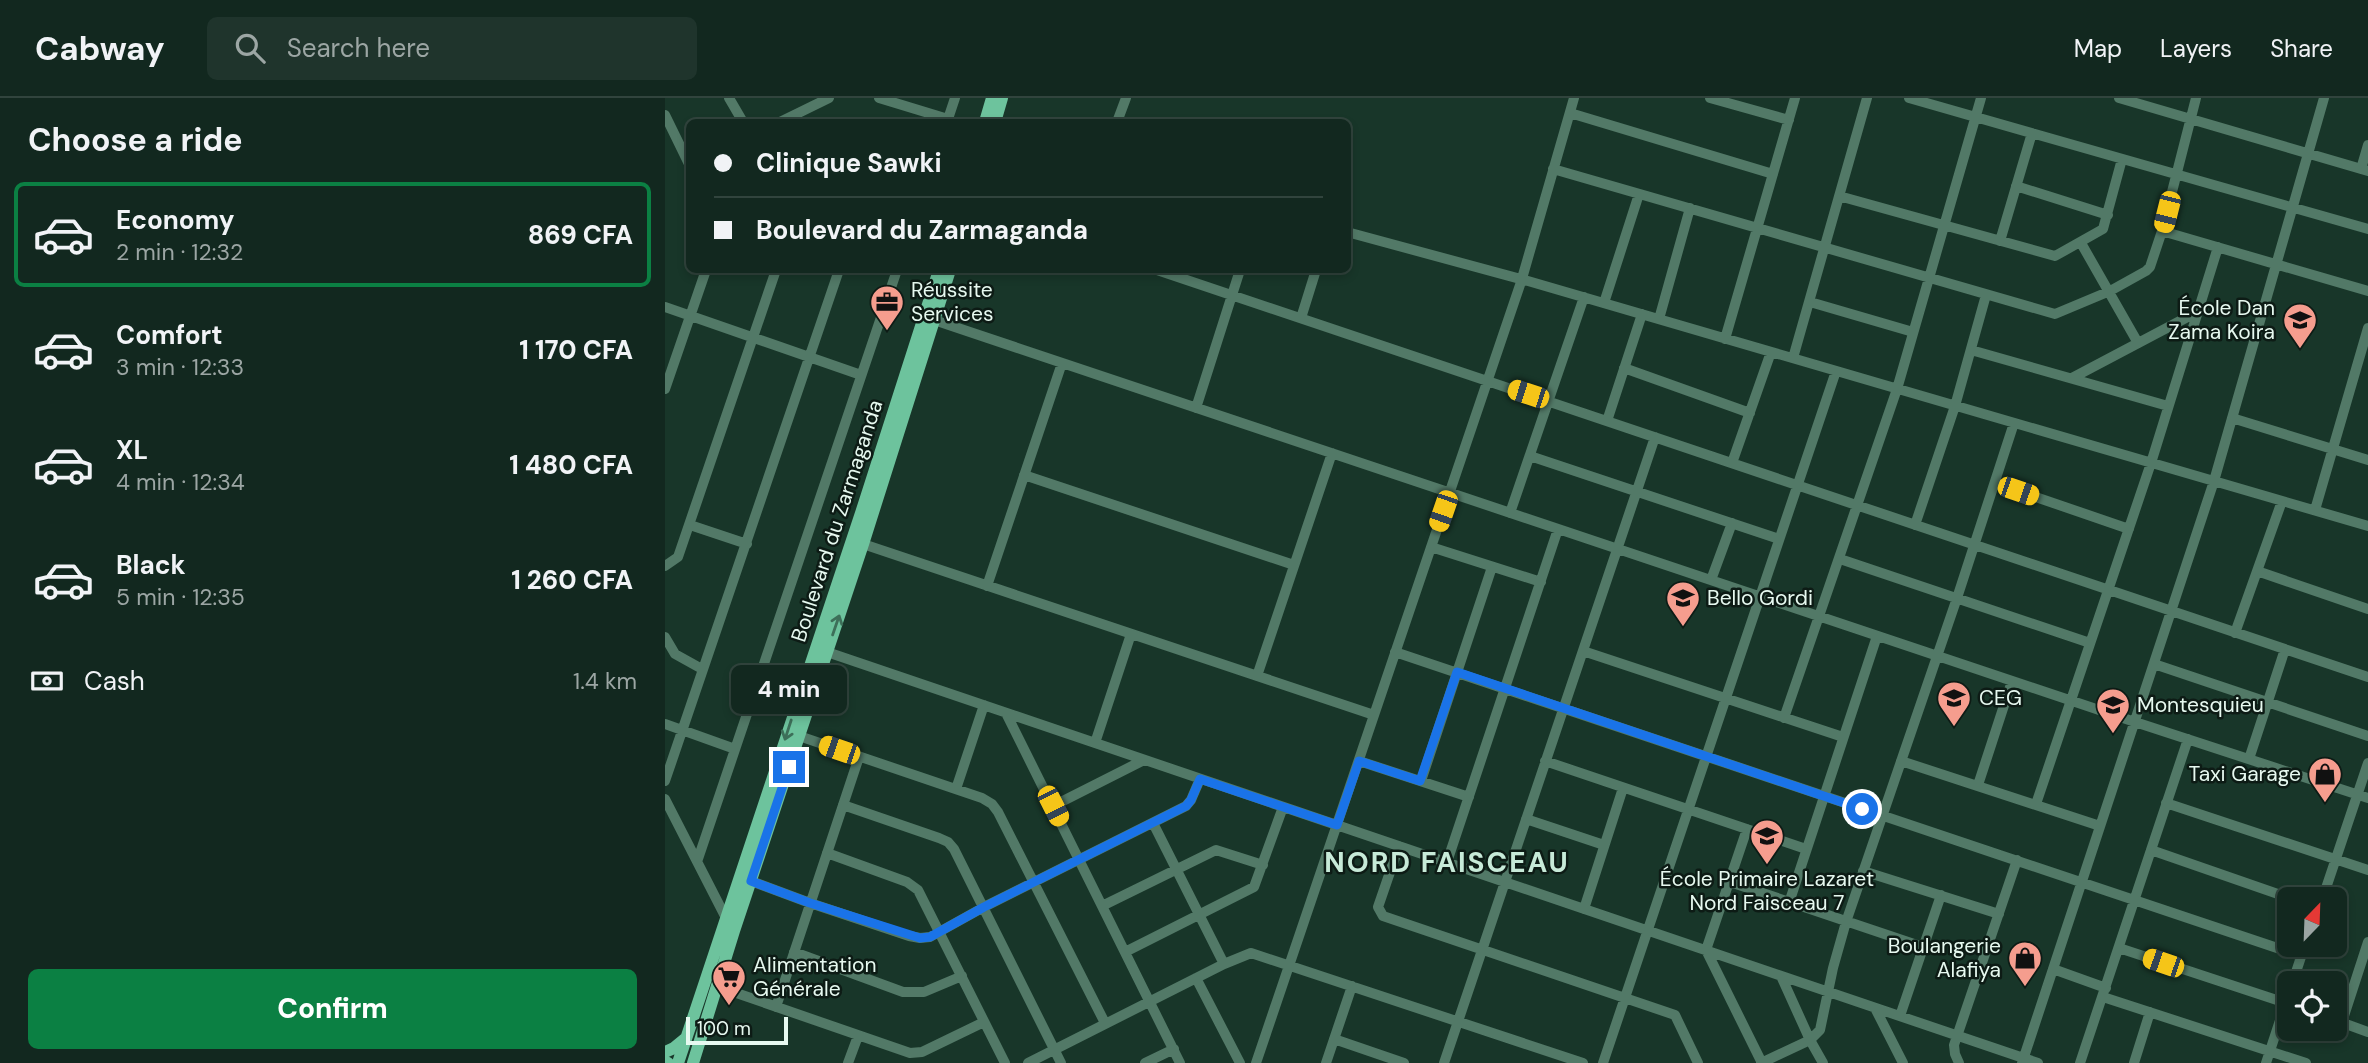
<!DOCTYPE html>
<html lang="en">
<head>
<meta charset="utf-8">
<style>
  :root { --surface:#12281f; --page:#1f342c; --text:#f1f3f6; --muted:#9ca6a4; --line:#31443d; --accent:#0b8043 }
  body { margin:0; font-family:"DM Sans",sans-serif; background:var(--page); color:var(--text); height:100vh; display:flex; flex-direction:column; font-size:26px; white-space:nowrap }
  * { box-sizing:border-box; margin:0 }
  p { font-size:23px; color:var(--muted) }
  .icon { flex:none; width:38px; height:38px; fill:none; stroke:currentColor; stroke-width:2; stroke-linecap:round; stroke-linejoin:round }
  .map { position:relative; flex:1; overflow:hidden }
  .sheet { display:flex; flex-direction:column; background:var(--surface); width:665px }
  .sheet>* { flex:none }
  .hud { position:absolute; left:21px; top:21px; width:665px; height:154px; border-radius:10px; box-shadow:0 4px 10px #0003,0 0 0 2px var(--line); display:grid; align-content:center; height:154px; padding:0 28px; background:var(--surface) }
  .needle { width:46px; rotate:23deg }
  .tools { position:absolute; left:1612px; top:789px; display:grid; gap:14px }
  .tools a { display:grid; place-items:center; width:70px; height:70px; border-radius:10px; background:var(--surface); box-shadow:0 4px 10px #0003,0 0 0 2px var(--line); font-size:35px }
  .scale { position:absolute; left:21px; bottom:18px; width:102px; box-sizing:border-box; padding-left:7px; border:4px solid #e7f9f0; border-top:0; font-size:19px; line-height:24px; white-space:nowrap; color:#e7f9f0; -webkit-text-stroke:5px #0d1b15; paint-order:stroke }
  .end { position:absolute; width:32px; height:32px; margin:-16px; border:9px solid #1a73e8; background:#fff; box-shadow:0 0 0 4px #fff }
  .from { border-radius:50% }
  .bubble { position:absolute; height:49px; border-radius:10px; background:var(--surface); box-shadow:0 4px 10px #0003,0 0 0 2px var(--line); font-size:23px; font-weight:800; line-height:49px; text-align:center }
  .car { position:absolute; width:21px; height:42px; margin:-21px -10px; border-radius:9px; box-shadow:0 0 5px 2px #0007; background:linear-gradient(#f5c518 24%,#345 0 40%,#f5c518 0 76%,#345 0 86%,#f5c518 0) }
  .hud b { display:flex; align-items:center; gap:24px; height:66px; font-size:26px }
  .hud b+b { border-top:2px solid var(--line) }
  .hud i { width:18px; height:18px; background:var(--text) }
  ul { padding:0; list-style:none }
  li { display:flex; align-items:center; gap:21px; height:105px; margin:0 14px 10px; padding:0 14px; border:4px solid transparent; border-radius:10px }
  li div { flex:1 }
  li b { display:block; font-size:26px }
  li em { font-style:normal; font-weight:800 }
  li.current { border-color:var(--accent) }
  li>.icon { width:63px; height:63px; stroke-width:1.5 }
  h2 { padding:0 28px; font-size:32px; line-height:84px }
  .pay { display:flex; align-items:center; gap:18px; height:77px; padding:0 28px; font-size:26px }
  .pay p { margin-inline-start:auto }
  .action { display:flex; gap:14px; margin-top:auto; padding:14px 28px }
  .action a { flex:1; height:80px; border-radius:10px; background:var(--accent); color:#fff; font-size:28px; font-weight:800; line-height:80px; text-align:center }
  header { display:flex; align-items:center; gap:42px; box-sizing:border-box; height:98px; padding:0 35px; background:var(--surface); border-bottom:2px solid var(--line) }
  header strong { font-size:33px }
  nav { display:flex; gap:38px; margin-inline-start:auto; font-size:24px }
  .search { width:490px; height:63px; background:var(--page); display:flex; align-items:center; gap:18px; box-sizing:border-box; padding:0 24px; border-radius:10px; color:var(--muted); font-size:26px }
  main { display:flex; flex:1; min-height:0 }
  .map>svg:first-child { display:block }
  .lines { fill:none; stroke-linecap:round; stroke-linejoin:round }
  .minor { stroke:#527967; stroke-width:10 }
  .major { stroke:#6dc39d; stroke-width:12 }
  .oneway { stroke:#3d6f59 }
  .route { stroke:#1a73e8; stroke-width:9 }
  .labels { text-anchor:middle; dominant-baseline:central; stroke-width:5; stroke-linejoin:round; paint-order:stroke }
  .poi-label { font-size:21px; fill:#e7f9f0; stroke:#0d1b15; text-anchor:start }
  .street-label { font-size:21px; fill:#e7f9f0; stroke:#0d1b15 }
  .district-label { font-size:28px; font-weight:bold; letter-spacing:2px; fill:#c7ead8; stroke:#0d1b15 }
</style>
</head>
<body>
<header>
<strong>Cabway</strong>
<div class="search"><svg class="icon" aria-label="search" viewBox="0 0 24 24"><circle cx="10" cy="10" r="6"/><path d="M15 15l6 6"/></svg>Search here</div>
<nav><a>Map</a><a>Layers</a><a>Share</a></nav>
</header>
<main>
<section class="sheet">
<h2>Choose a ride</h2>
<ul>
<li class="current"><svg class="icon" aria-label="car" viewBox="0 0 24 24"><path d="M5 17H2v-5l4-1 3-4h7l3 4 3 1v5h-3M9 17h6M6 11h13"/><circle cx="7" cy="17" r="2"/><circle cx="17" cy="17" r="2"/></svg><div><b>Economy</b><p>2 min · 12:32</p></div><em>869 CFA</em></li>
<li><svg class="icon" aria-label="car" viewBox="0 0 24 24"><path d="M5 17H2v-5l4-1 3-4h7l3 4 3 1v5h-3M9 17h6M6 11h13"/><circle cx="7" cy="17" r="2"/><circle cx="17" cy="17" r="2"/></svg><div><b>Comfort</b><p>3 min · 12:33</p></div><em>1 170 CFA</em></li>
<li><svg class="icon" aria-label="car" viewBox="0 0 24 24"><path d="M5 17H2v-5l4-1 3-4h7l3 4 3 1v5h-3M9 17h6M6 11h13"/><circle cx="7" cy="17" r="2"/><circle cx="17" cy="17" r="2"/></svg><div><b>XL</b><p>4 min · 12:34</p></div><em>1 480 CFA</em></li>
<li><svg class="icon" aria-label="car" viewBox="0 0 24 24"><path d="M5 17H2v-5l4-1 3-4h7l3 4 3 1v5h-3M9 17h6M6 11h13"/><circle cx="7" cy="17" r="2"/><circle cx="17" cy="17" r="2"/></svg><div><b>Black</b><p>5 min · 12:35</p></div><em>1 260 CFA</em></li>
</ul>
<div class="pay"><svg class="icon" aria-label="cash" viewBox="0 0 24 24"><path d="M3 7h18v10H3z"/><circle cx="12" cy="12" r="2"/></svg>Cash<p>1.4 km</p></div>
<div class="action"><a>Confirm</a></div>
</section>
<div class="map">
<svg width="1703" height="965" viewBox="0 0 1703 965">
  <rect width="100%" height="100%" fill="#183629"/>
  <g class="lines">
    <path class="minor" d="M64,0L78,24
      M214,0L283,21
      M1045,0L1124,22
      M1244,0L1703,131
      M1454,0L1703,73
      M905,15L1108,76
      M0,17L24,66
      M115,24L164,0
      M282,24L290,0
      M452,24L461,0
      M888,71L1390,216L1445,193L1481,173L1485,169L1497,133L1531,0
      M1696,71L1703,47
      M1351,88L1443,117
      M1174,98L1390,158L1438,131L1457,61
      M1497,133L1703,193
      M682,134L863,183L1703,428
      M1335,143L1367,35
      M1416,145L1473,245
      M492,172L1703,579
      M1145,204L1248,234
      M939,205L974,96
      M0,209L196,277
      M636,220L651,172
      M994,221L1025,110
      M269,222L1470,624L1703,700
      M1060,241L1130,0
      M1306,252L1503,308
      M1128,260L1202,0
      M959,270L1085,315
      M1407,280L1532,214
      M0,291L41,172
      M531,310L575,172
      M1567,320L1703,362
      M942,323L977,216
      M865,358L1114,441
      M1067,365L1106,254
      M359,377L629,467
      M1330,385L1464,431
      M1650,412L1703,230
      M845,415L919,199
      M25,427L82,446
      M1250,427L1290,308L1321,197
      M198,446L709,617
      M766,449L876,484
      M1175,461L1425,545
      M0,468L13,459L111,172
      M1592,473L1703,511
      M1046,482L1067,425
      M322,488L397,265
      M1570,535L1617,403
      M0,539L10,556L37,571
      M918,553L1178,639
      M162,554L1373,965
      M730,554L1636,858
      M1489,566L1703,638
      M592,578L667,355
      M341,615L515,965
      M1119,620L1232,291L1316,0
      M0,626L70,651
      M134,638L317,700L327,706L333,714L440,925
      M430,645L466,536
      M1584,661L1620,551
      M694,663L804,699
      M880,663L1141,751
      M1236,663L1435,728
      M0,683L174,172
      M756,683L827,469
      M1313,687L1347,583
      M291,691L319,607
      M0,701L62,822
      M1501,705L1703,772
      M1371,706L1486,365L1553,149
      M178,707L274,740L283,744L289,751L396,965
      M388,708L479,662
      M861,721L939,747
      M488,725L559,866
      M1082,731L1041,852L1097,965
      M734,748L713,809L718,818L1010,917L1033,965
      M1486,752L1630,802
      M162,755L242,784L253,792L340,965
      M33,761L232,172
      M782,764L893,431
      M1198,773L1334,816
      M86,783L145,805L244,838L255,840L265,839L319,809L521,708L526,702L535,681
      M1065,784L1258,849
      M1657,802L1703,665
      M1124,805L1212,538
      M437,808L551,752L598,767
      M919,811L958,690
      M1454,850L1624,906
      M129,854L238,894H259L297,878
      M460,854L589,789L618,709
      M1388,871L1441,890
      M1116,878L1145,942L1158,965
      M531,880L575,965
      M1627,886L1640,847
      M51,888L245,955L257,954L319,924
      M1438,899L1641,965
      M111,909L194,659
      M1210,910L1238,965
      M1235,918L1276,797
      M1670,922L1703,934
      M1677,924L1703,844
      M669,941L739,965
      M183,965L193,938
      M363,965L559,866L586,855L918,965
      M480,965L509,951
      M591,965L856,184L909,0
      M661,965L687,888
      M779,965L990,339
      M938,965L1171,273
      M1096,965L1145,942L1155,932L1168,870L1181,824L1292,500L1349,325
      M1294,965L1290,956L1289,947L1352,762
      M1357,965L1549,383L1659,0
      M1415,965L1523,641
      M1469,965L1485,914
      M1601,965L1624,895"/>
    <path class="major" d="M320,24L327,0
      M330,24L337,0
      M0,954L9,950L20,941
      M0,964L3,965
      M13,965L198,409L274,172
      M28,965L69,833L198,446L285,172"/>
  </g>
  <defs><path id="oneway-shaft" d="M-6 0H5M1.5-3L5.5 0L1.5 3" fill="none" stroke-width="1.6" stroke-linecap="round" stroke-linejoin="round" transform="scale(1.75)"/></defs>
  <g class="oneway">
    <use href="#oneway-shaft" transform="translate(171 527) rotate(-71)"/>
    <use href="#oneway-shaft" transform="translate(123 632) rotate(108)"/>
  </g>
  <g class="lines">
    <path class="route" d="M124,669L86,783L145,805L255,840L265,839L319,809L521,708L526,702L535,681L672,727L694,663L755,683L792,574L1197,711"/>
  </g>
  <defs>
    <g id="office-pin" transform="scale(1.75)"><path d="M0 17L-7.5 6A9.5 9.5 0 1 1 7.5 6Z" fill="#f59d8e" stroke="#0d1b15"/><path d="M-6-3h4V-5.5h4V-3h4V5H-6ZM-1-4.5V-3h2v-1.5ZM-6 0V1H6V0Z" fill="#111"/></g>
    <g id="school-pin" transform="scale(1.75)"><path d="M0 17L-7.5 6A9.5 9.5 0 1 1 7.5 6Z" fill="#f59d8e" stroke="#0d1b15"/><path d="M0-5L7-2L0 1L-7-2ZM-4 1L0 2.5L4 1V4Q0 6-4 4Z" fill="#111"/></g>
    <g id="shop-pin" transform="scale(1.75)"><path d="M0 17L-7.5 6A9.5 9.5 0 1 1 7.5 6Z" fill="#f59d8e" stroke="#0d1b15"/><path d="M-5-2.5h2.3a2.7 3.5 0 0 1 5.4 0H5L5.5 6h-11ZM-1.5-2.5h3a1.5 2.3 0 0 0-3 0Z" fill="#111"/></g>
    <g id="supermarket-pin" transform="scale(1.75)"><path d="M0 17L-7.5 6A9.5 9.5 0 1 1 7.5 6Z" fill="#f59d8e" stroke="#0d1b15"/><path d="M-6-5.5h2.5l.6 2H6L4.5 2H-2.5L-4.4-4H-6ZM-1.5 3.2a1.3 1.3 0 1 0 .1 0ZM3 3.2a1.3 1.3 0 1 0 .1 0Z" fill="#111"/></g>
  </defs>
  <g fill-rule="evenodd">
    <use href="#office-pin" x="222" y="204"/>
    <use href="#school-pin" x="1635" y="222"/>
    <use href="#school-pin" x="1018" y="500"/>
    <use href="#school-pin" x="1289" y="600"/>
    <use href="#school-pin" x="1448" y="607"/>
    <use href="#shop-pin" x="1660" y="676"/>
    <use href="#school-pin" x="1102" y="738"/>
    <use href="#shop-pin" x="1360" y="860"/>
    <use href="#supermarket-pin" x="64" y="879"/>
  </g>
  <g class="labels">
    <g class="poi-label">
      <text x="246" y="192">Réussite<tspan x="246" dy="24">Services</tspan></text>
      <text x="1610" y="210" text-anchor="end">École Dan<tspan x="1610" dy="24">Zama Koira</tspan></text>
      <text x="1042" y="500">Bello Gordi</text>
      <text x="1314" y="600">CEG</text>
      <text x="1472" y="607">Montesquieu</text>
      <text x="1636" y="676" text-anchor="end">Taxi Garage</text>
      <text x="1102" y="781" text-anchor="middle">École Primaire Lazaret<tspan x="1102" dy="24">Nord Faisceau 7</tspan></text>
      <text x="1336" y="848" text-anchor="end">Boulangerie<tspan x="1336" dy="24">Alafiya</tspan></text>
      <text x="88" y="867">Alimentation<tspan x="88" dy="24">Générale</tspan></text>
    </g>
    <g class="street-label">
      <text transform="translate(172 423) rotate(-72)">Boulevard du Zarmaganda</text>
    </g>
    <g class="district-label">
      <text x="782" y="764">NORD FAISCEAU</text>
    </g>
  </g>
</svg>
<div class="tools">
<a><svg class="needle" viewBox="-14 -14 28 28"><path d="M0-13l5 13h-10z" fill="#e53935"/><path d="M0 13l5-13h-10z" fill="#9ca6a4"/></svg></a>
<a><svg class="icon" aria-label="locate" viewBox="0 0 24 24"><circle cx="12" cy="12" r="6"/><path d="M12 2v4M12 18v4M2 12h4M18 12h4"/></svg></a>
</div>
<div class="scale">100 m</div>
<i class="end from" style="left:1197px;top:711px"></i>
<i class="end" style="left:124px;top:669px"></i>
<div class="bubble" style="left:66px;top:567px;width:116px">4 min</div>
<i class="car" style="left:1502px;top:114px;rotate:194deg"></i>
<i class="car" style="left:863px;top:296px;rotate:288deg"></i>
<i class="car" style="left:1353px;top:393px;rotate:109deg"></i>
<i class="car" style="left:778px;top:413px;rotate:199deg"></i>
<i class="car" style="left:174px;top:652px;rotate:289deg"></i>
<i class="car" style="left:388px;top:708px;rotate:153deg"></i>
<i class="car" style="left:1498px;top:865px;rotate:289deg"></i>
<div class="hud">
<b><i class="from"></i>Clinique Sawki</b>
<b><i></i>Boulevard du Zarmaganda</b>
</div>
</div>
</main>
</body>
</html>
